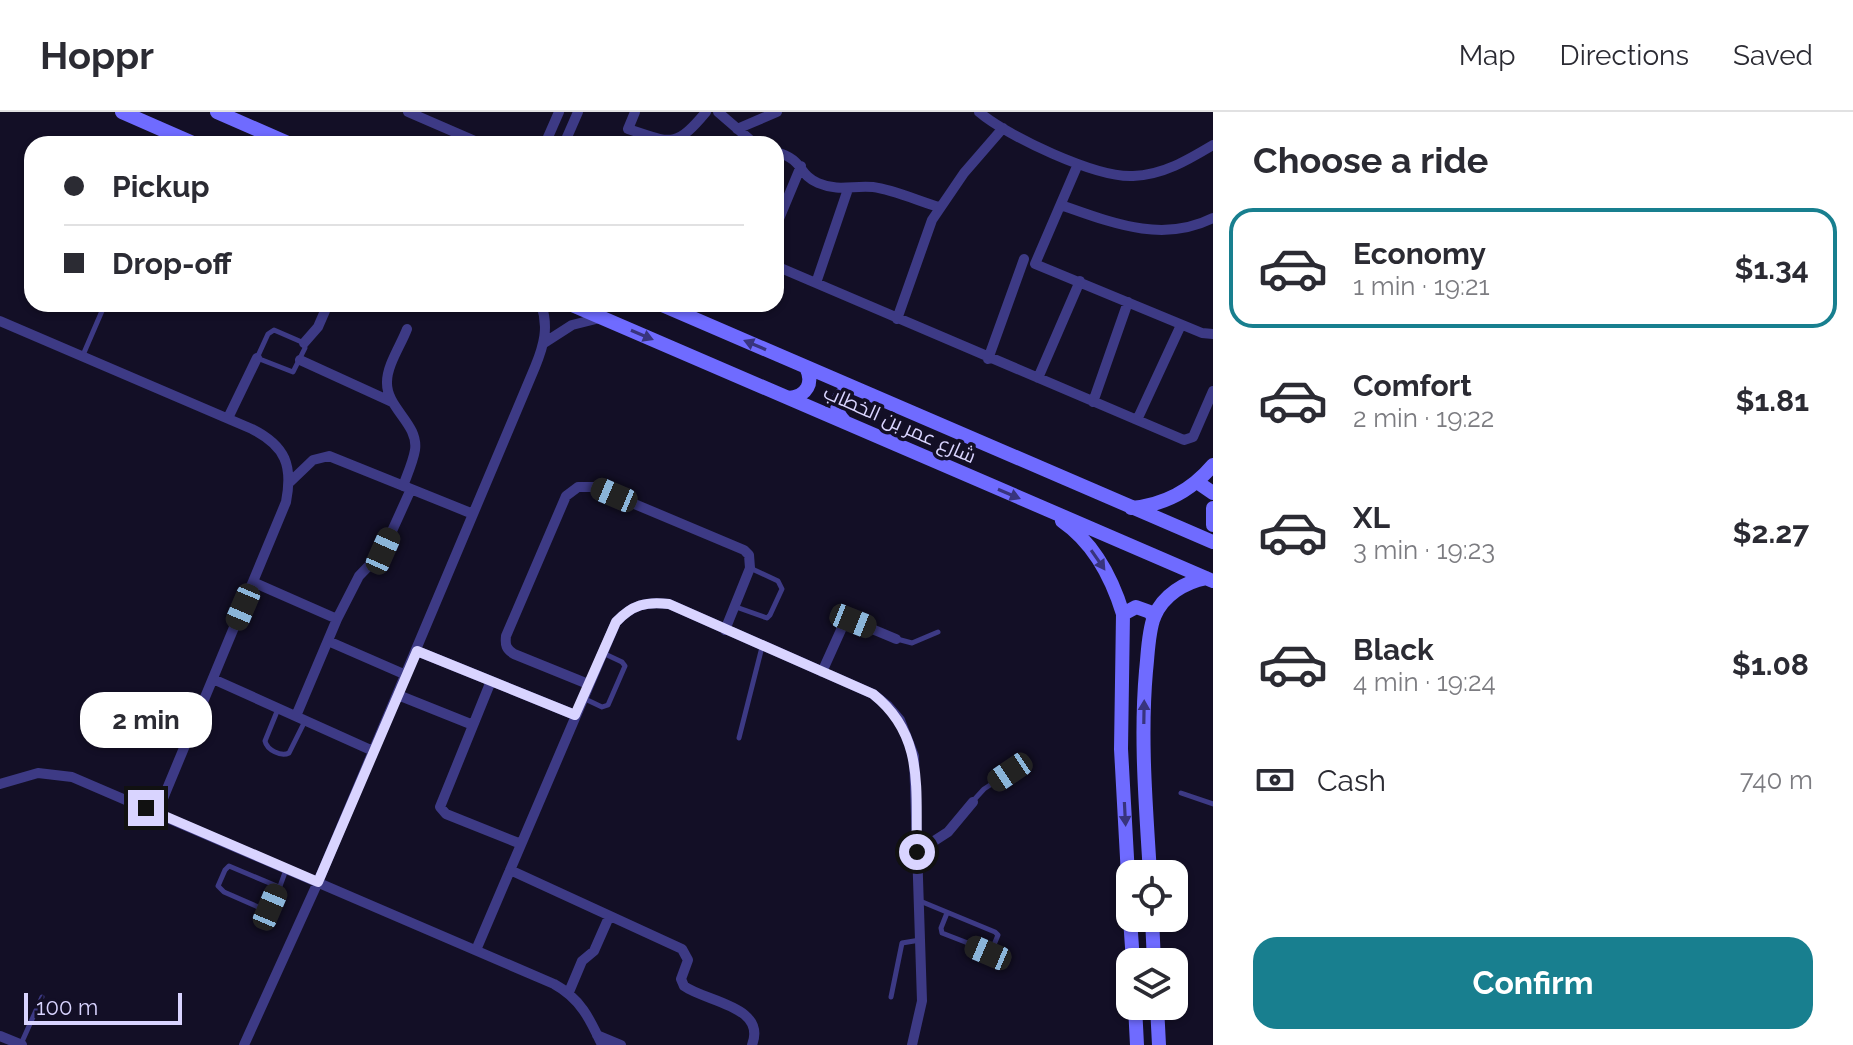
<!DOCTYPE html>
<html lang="en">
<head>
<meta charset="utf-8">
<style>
  :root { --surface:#fff; --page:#f2f2f3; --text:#2b2b33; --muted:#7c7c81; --line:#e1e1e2; --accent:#187f8f }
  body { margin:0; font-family:Raleway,Cairo,sans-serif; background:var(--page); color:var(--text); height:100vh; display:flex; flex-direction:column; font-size:30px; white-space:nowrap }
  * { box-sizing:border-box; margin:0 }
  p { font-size:26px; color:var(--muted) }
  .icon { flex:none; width:44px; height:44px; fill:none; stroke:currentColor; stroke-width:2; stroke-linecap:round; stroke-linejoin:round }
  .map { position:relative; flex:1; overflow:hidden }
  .sheet { display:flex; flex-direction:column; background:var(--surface); width:640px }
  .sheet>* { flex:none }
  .hud { position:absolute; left:24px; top:24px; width:760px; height:176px; border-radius:24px; box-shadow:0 2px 6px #0004; display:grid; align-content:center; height:176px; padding:0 40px; background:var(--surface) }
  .fabs { position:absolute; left:1116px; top:748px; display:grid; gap:16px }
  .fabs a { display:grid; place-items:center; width:72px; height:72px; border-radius:16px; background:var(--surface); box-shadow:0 2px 6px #0004; font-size:40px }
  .scale { position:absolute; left:24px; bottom:20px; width:158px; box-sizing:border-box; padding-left:8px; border:4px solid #d9d4ff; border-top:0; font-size:22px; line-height:28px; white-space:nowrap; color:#d9d4ff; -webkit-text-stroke:6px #130f26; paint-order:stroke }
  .end { position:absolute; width:36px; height:36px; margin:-18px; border:10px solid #d9d4ff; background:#111; box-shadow:0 0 0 4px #111 }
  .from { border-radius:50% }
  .bubble { position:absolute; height:56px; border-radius:24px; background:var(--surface); box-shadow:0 2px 6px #0004; font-size:26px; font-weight:700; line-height:56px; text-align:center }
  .car { position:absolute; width:24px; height:48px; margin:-24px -12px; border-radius:10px; box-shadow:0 0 6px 2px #0007; background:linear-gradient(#222 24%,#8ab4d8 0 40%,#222 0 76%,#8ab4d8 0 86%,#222 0) }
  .hud b { display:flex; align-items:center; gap:28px; height:76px; font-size:30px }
  .hud b+b { border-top:2px solid var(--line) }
  .hud i { width:20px; height:20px; background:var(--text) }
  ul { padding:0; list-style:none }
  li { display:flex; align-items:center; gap:24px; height:120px; margin:0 16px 12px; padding:0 24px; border:4px solid transparent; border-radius:24px }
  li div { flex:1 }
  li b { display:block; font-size:30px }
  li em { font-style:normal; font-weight:700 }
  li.on { border-color:var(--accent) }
  li>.icon { width:72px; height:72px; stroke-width:1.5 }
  h2 { padding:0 40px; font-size:36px; line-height:96px }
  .pay { display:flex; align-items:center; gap:20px; height:88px; padding:0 40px; font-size:30px }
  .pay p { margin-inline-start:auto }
  .primary-button { display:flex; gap:16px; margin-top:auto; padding:16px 40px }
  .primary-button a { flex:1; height:92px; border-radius:24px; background:var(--accent); color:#fff; font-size:32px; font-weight:700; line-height:92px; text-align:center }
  header { display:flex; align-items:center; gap:48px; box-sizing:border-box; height:112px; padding:0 40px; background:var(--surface); border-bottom:2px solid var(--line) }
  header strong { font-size:38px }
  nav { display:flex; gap:44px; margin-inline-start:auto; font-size:28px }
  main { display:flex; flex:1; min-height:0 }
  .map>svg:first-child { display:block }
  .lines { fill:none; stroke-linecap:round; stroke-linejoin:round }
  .lane { stroke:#3d3a85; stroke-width:5 }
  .street { stroke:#3d3a85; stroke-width:10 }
  .secondary { stroke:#6f6bff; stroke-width:14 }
  .oneway { fill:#38347d }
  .route { stroke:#d9d4ff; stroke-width:10 }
  .labels { text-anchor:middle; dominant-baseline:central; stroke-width:7; stroke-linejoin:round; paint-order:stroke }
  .street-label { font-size:20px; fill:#d9d4ff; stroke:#130f26 }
</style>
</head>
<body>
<header>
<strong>Hoppr</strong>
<nav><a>Map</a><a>Directions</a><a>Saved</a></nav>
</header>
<main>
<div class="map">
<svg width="1213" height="933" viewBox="0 0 1213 933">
  <rect width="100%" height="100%" fill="#130f26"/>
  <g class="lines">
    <path class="lane" d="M274,218L304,231L305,236L293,260L257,246L268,222Z
      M83,243L105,192
      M736,495L767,506L770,503L782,477L778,469L750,456
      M897,527L912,531L938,520
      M583,586L602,595L608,593L625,554L622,550L605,542
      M278,597L265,629C267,638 281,645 289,641L305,609
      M739,626L762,535
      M1181,681L1213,692
      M973,689L984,677L1010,660
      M279,775L229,754L225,758L218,774L224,780L265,798C276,791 281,770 286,758
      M920,789L995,820L998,823L991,840L942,821L941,816L947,801
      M891,885L902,831L920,828
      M21,932L42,885"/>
    <path class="street" d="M408,0L482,32
      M635,0L628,17C671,31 675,37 706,0
      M718,0L755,32
      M979,0C1007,24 1096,66 1133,64C1163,63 1188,48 1213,33
      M737,17L777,0
      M545,32L559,0
      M564,32L578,0
      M776,40C805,48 797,62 818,71C839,80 853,73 873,75C895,78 918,89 939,95
      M1078,52L1035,152L1202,221L1213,222
      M1061,93C1110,110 1162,132 1213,106
      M776,114L801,54
      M776,154L1184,328L1193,325L1213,279
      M816,171L848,77
      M897,207L932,108L964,61L1003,16
      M0,209L252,317C286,334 293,354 286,390L157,701
      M304,231L318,215L328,192
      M544,231L572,213L600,206
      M988,247L1024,147
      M300,248L392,290
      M1038,266L1080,169
      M1093,290L1128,190
      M228,306L257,246
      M1137,308L1181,213
      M290,370L313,348L329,344L473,402
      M403,374C407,363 413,350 415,338C419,312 386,296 387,270C387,253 401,233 407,217
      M253,470L337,507
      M328,529L406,563
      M417,539L575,603
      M822,560L845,509H853L896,527
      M213,567L373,639
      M491,569L440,695L446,702L521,732
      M588,572L514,542C506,537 505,533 506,524L566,384L578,375H594L744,438L749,443L750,456L725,518
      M398,583L473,613
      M296,604L337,507L359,464L383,439L411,377
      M0,672L38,661L72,665L554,872C580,886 590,907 602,933
      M917,740L948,720L973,690
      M510,758L682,837L688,848L681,867L684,874C706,890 767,894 752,933
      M476,838L616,510C632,493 646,489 669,492L873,582L888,594L900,608L914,644L922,889L912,933
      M569,880L582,849L594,839L609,805
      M597,923L621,933
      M0,924L22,933
      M244,933L318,770L535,255C544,233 549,215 541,192"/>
    <path class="secondary" d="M122,0L195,32
      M217,0L290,32
      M570,192L1213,469
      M660,192L1213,430
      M789,286C807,284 814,271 806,255
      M845,310C832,297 836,281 853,275
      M1197,370L1213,381
      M1131,396C1165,393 1191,379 1213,353
      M1213,396V413
      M1062,409C1094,431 1112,466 1123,502L1121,637L1130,800
      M1123,502L1136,495L1150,500L1154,506
      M1150,762C1146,694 1140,627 1146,559C1148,542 1148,521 1154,505C1163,483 1185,470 1206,466
      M1130,806L1133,850
      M1152,806L1154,850
      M1135,894L1137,933
      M1157,894L1159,933"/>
  </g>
  <defs><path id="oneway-solid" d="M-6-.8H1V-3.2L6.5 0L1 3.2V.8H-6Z" transform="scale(2)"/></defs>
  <g class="oneway">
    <use href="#oneway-solid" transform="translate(642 223) rotate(23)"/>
    <use href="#oneway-solid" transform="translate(755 233) rotate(-157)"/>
    <use href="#oneway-solid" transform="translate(1009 382) rotate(23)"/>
    <use href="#oneway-solid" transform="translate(1098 448) rotate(55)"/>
    <use href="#oneway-solid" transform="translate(1144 600) rotate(-89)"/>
    <use href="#oneway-solid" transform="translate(1125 702) rotate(87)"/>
  </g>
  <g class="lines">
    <path class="route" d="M146,696L318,770L417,539L575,603L616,510C632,493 646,489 669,492L873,582C926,624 915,679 917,740"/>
  </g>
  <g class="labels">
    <g class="street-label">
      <text transform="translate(900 312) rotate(24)">شارع عمر بن الخطاب</text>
    </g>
  </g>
</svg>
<div class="fabs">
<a><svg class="icon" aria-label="locate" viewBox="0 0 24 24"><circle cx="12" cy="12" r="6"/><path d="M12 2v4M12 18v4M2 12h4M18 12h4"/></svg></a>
<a><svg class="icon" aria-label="layers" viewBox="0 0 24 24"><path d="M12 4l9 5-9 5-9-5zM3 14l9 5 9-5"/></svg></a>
</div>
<div class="scale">100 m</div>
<i class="end from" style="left:917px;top:740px"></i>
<i class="end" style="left:146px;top:696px"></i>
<div class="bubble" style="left:80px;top:580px;width:132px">2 min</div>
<i class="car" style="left:614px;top:383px;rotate:293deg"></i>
<i class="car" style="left:383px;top:439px;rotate:24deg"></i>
<i class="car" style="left:243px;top:495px;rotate:203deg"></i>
<i class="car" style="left:853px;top:509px;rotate:112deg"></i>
<i class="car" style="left:1010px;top:660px;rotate:236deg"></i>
<i class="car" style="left:270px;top:795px;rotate:23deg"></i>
<i class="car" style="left:988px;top:841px;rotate:293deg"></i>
<div class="hud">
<b><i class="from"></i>Pickup</b>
<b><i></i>Drop-off</b>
</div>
</div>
<section class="sheet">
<h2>Choose a ride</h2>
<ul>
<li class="on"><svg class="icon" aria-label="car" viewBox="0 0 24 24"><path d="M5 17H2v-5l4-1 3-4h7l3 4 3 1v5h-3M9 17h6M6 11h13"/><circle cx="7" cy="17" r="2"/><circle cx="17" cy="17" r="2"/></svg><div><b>Economy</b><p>1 min · 19:21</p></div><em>$1.34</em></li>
<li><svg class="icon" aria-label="car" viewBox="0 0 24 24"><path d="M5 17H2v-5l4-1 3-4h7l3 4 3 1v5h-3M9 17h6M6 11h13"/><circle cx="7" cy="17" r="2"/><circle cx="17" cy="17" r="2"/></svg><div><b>Comfort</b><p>2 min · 19:22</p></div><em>$1.81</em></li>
<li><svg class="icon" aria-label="car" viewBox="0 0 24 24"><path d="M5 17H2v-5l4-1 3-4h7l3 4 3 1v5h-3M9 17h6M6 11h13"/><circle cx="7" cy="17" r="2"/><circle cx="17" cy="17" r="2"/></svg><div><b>XL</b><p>3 min · 19:23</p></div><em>$2.27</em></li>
<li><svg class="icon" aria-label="car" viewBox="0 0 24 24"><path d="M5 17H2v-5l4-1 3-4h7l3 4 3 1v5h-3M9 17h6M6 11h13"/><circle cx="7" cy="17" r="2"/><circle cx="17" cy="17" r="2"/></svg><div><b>Black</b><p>4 min · 19:24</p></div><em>$1.08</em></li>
</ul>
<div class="pay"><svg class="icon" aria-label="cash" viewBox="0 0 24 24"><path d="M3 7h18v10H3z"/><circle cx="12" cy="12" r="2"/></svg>Cash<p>740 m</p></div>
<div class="primary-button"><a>Confirm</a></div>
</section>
</main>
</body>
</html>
